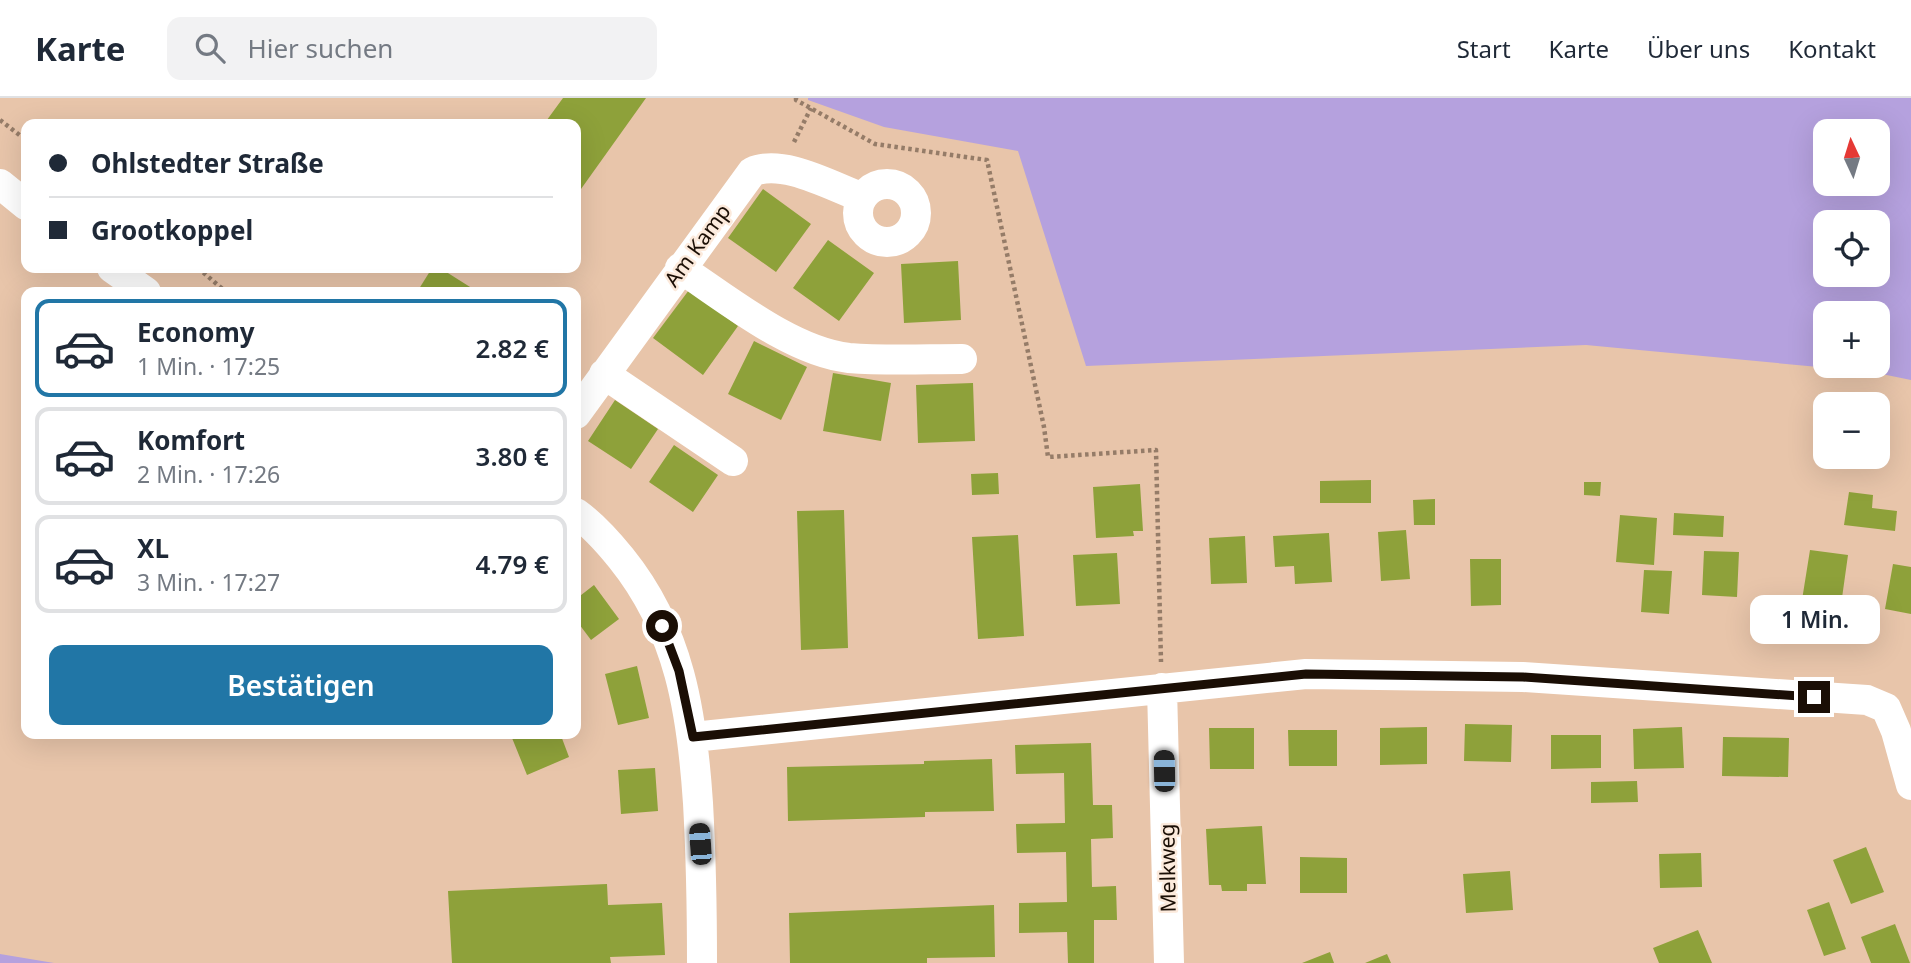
<!DOCTYPE html>
<html lang="de">
<head>
<meta charset="utf-8">
<style>
  :root { --surface:#fff; --page:#f2f2f3; --text:#1f2937; --muted:#747a83; --line:#e0e1e3; --accent:#2176a6 }
  body { margin:0; font-family:"Noto Sans",sans-serif; background:var(--page); color:var(--text); height:100vh; display:flex; flex-direction:column; font-size:26px; white-space:nowrap }
  * { box-sizing:border-box; margin:0 }
  p { font-size:23px; color:var(--muted) }
  .icon { flex:none; width:38px; height:38px; fill:none; stroke:currentColor; stroke-width:2; stroke-linecap:round; stroke-linejoin:round }
  .map { position:relative; flex:1; overflow:hidden }
  .details { position:absolute; left:21px; top:189px; width:560px; height:452px; display:flex; flex-direction:column; background:var(--surface); border-radius:14px; box-shadow:0 7px 28px #0002 }
  .details>* { flex:none }
  .banner { position:absolute; left:21px; top:21px; width:560px; height:154px; border-radius:14px; box-shadow:0 7px 28px #0002; display:grid; align-content:center; height:154px; padding:0 28px; background:var(--surface) }
  .needle { width:46px; rotate:356deg }
  .buttons { position:absolute; left:1813px; top:21px; display:grid; gap:14px }
  .buttons a { display:grid; place-items:center; width:77px; height:77px; border-radius:14px; background:var(--surface); box-shadow:0 7px 28px #0002; font-size:35px }
  .end { position:absolute; width:32px; height:32px; margin:-16px; border:9px solid #1a0e05; background:#fff; box-shadow:0 0 0 4px #fff }
  .from { border-radius:50% }
  .bubble { position:absolute; height:49px; border-radius:14px; background:var(--surface); box-shadow:0 7px 28px #0002; font-size:23px; font-weight:600; line-height:49px; text-align:center }
  .car { position:absolute; width:21px; height:42px; margin:-21px -10px; border-radius:9px; box-shadow:0 0 5px 2px #0007; background:linear-gradient(#222 24%,#8ab4d8 0 40%,#222 0 76%,#8ab4d8 0 86%,#222 0) }
  .banner b { display:flex; align-items:center; gap:24px; height:66px; font-size:26px }
  .banner b+b { border-top:2px solid var(--line) }
  .banner i { width:18px; height:18px; background:var(--text) }
  ul { padding:12px 0 0; list-style:none }
  li { display:flex; align-items:center; gap:21px; height:98px; margin:0 14px 10px; padding:0 14px; border:4px solid var(--line); border-radius:14px }
  li div { flex:1 }
  li b { display:block; font-size:26px }
  li em { font-style:normal; font-weight:600 }
  li.active { border-color:var(--accent) }
  li>.icon { width:63px; height:63px; stroke-width:1.5 }
  .button { display:flex; gap:14px; margin-top:auto; padding:14px 28px }
  .button a { flex:1; height:80px; border-radius:14px; background:var(--accent); color:#fff; font-size:28px; font-weight:600; line-height:80px; text-align:center }
  header { display:flex; align-items:center; gap:42px; box-sizing:border-box; height:98px; padding:0 35px; background:var(--surface); border-bottom:2px solid var(--line) }
  header strong { font-size:33px }
  nav { display:flex; gap:38px; margin-inline-start:auto; font-size:24px }
  .search { width:490px; height:63px; background:var(--page); display:flex; align-items:center; gap:18px; box-sizing:border-box; padding:0 24px; border-radius:14px; color:var(--muted); font-size:26px }
  .map>svg:first-child { display:block }
  .green { fill:#b5a1de; fill-rule:evenodd }
  .building { fill:#8ea13a }
  .lines { fill:none; stroke-linecap:round; stroke-linejoin:round }
  .path { stroke:#957c68; stroke-width:4.5; stroke-dasharray:3.5 3.5; stroke-linecap:butt }
  .minor { stroke:#fff; stroke-width:30 }
  .route { stroke:#1a0e05; stroke-width:9 }
  .labels { text-anchor:middle; dominant-baseline:central; stroke-width:5; stroke-linejoin:round; paint-order:stroke }
  .street-label { font-size:21px; fill:#1a0e05; stroke:#fceadc }
</style>
</head>
<body>
<header>
<strong>Karte</strong>
<div class="search"><svg class="icon" aria-label="search" viewBox="0 0 24 24"><circle cx="10" cy="10" r="6"/><path d="M15 15l6 6"/></svg>Hier suchen</div>
<nav><a>Start</a><a>Karte</a><a>Über uns</a><a>Kontakt</a></nav>
</header>
<div class="map">
<svg width="1911" height="865" viewBox="0 0 1911 865">
  <rect width="100%" height="100%" fill="#e8c5aa"/>
  <path class="green" d="M808,0H1911V282L1872,274L1586,247L1086,268L1018,53L884,29L808,2ZM1825,33H1878V86H1825ZM1825,124H1878V177H1825ZM1825,215H1878V268H1825Z
    M0,856L54,865H0Z"/>
  <path class="building" d="M563,0H646L576,98V26H544Z
    M763,91L811,126L776,174L728,140Z
    M828,142L874,175L839,223L793,190Z
    M958,163L961,222L904,225L901,166Z
    M432,170H440L478,194H417Z
    M689,192L738,228L703,277L653,240Z
    M754,243L807,269L781,322L728,296Z
    M833,275L891,285L881,343L823,333Z
    M973,285L975,343L918,345L916,287Z
    M615,302L658,331L631,371L588,343Z
    M674,347L718,377L693,414L649,384Z
    M998,375L999,396L972,397L971,376Z
    M1371,382V405H1320V383Z
    M1584,384H1601L1600,398L1584,397Z
    M1140,386L1143,433H1133L1134,438L1096,440L1093,389Z
    M1849,394L1873,397L1872,410L1897,413L1895,433L1844,427Z
    M1435,401V427H1414L1413,402Z
    M844,412L848,550L801,552L797,413Z
    M1674,415L1724,418L1723,439L1673,437Z
    M1620,417L1657,420L1654,467L1616,464Z
    M1406,432L1410,481L1381,483L1378,434Z
    M1329,435L1332,484L1295,486L1294,468L1275,469L1273,438Z
    M1018,437L1024,538L978,541L972,439Z
    M1245,438L1247,485L1211,486L1209,440Z
    M1810,452L1848,457L1841,507L1802,502Z
    M1704,453L1739,454L1737,499L1702,497Z
    M1117,455L1120,506L1076,508L1073,457Z
    M1470,461H1501V507L1471,508Z
    M1893,466L1911,469V516L1885,511Z
    M1644,472L1672,473L1669,516L1641,514Z
    M594,487L619,521L591,542L576,522V501Z
    M637,568L649,620L618,627L605,576Z
    M1465,626L1512,627L1511,664L1464,663Z
    M1427,629V666L1380,667V630Z
    M1682,629L1684,670L1634,671L1633,631Z
    M1209,630H1254V671H1210Z
    M1288,632H1337V668H1289Z
    M510,635H560L569,659L527,677Z
    M1551,637H1601V670L1551,671Z
    M1723,639L1789,640L1788,679L1722,678Z
    M1091,645L1093,707H1112L1113,740L1091,741L1092,789L1116,788L1117,822H1094V865H1068L1067,834L1019,835V805L1067,804L1066,754L1017,755L1016,726L1065,725L1064,675L1016,676L1015,647Z
    M992,661L994,713L925,714V719L788,723L787,669L924,666V663Z
    M655,670L658,713L621,716L618,672Z
    M1637,683L1638,704L1591,705V684Z
    M1262,728L1266,786H1247V793H1222L1221,787H1209L1206,731Z
    M1866,749L1884,794L1851,806L1833,762Z
    M1701,755L1702,789L1660,790L1659,756Z
    M1300,759L1347,760V795H1300Z
    M1510,773L1513,812L1466,815L1463,776Z
    M607,786L608,807L662,805L665,857L610,859L611,865H452L448,793Z
    M1829,804L1846,851L1824,858L1807,812Z
    M994,807L995,859L927,860V865H790L789,815Z
    M1895,826L1910,865H1871L1861,839Z
    M1698,832L1712,865H1659L1653,850Z
    M1330,854L1334,865H1302Z
    M1387,856L1391,865H1365Z"/>
  <g class="lines">
    <path class="path" d="M796,0V2L875,46L987,62L1044,329L1048,359L1156,352L1161,564
      M0,22L26,42
      M794,44L811,10
      M198,170L226,194"/>
    <path class="minor" d="M858 115a29 29 0 1 1 58 0a29 29 0 1 1-58 0Z
      M0,86L26,107
      M112,170L146,194
      M680,170C727,201 792,254 849,260C886,263 925,261 962,261
      M604,276L733,363
      M576,316L752,74C782,60 831,88 861,99
      M576,415C593,427 608,444 621,460C680,533 692,615 698,705C701,759 702,811 702,865
      M1162,590L1169,865
      M693,639L1306,576L1523,579L1867,602L1886,610L1896,633L1911,687"/>
  </g>
  <g class="lines">
    <path class="route" d="M662,528L679,573L693,639L1306,576L1523,579L1814,599"/>
  </g>
  <g class="labels">
    <g class="street-label">
      <text transform="translate(697 147) rotate(-54)">Am Kamp</text>
      <text transform="translate(1167 770) rotate(-91)">Melkweg</text>
    </g>
  </g>
</svg>
<div class="buttons">
<a><svg class="needle" viewBox="-14 -14 28 28"><path d="M0-13l5 13h-10z" fill="#e53935"/><path d="M0 13l5-13h-10z" fill="#747a83"/></svg></a>
<a><svg class="icon" aria-label="locate" viewBox="0 0 24 24"><circle cx="12" cy="12" r="6"/><path d="M12 2v4M12 18v4M2 12h4M18 12h4"/></svg></a>
<a>+</a>
<a>−</a>
</div>
<i class="end from" style="left:662px;top:528px"></i>
<i class="end" style="left:1814px;top:599px"></i>
<div class="bubble" style="left:1750px;top:497px;width:130px">1 Min.</div>
<i class="car" style="left:1164px;top:673px;rotate:359deg"></i>
<i class="car" style="left:700px;top:746px;rotate:356deg"></i>
<div class="banner">
<b><i class="from"></i>Ohlstedter Straße</b>
<b><i></i>Grootkoppel</b>
</div>
<section class="details">
<ul>
<li class="active"><svg class="icon" aria-label="car" viewBox="0 0 24 24"><path d="M5 17H2v-5l4-1 3-4h7l3 4 3 1v5h-3M9 17h6M6 11h13"/><circle cx="7" cy="17" r="2"/><circle cx="17" cy="17" r="2"/></svg><div><b>Economy</b><p>1 Min. · 17:25</p></div><em>2.82 €</em></li>
<li><svg class="icon" aria-label="car" viewBox="0 0 24 24"><path d="M5 17H2v-5l4-1 3-4h7l3 4 3 1v5h-3M9 17h6M6 11h13"/><circle cx="7" cy="17" r="2"/><circle cx="17" cy="17" r="2"/></svg><div><b>Komfort</b><p>2 Min. · 17:26</p></div><em>3.80 €</em></li>
<li><svg class="icon" aria-label="car" viewBox="0 0 24 24"><path d="M5 17H2v-5l4-1 3-4h7l3 4 3 1v5h-3M9 17h6M6 11h13"/><circle cx="7" cy="17" r="2"/><circle cx="17" cy="17" r="2"/></svg><div><b>XL</b><p>3 Min. · 17:27</p></div><em>4.79 €</em></li>
</ul>
<div class="button"><a>Bestätigen</a></div>
</section>
</div>
</body>
</html>
